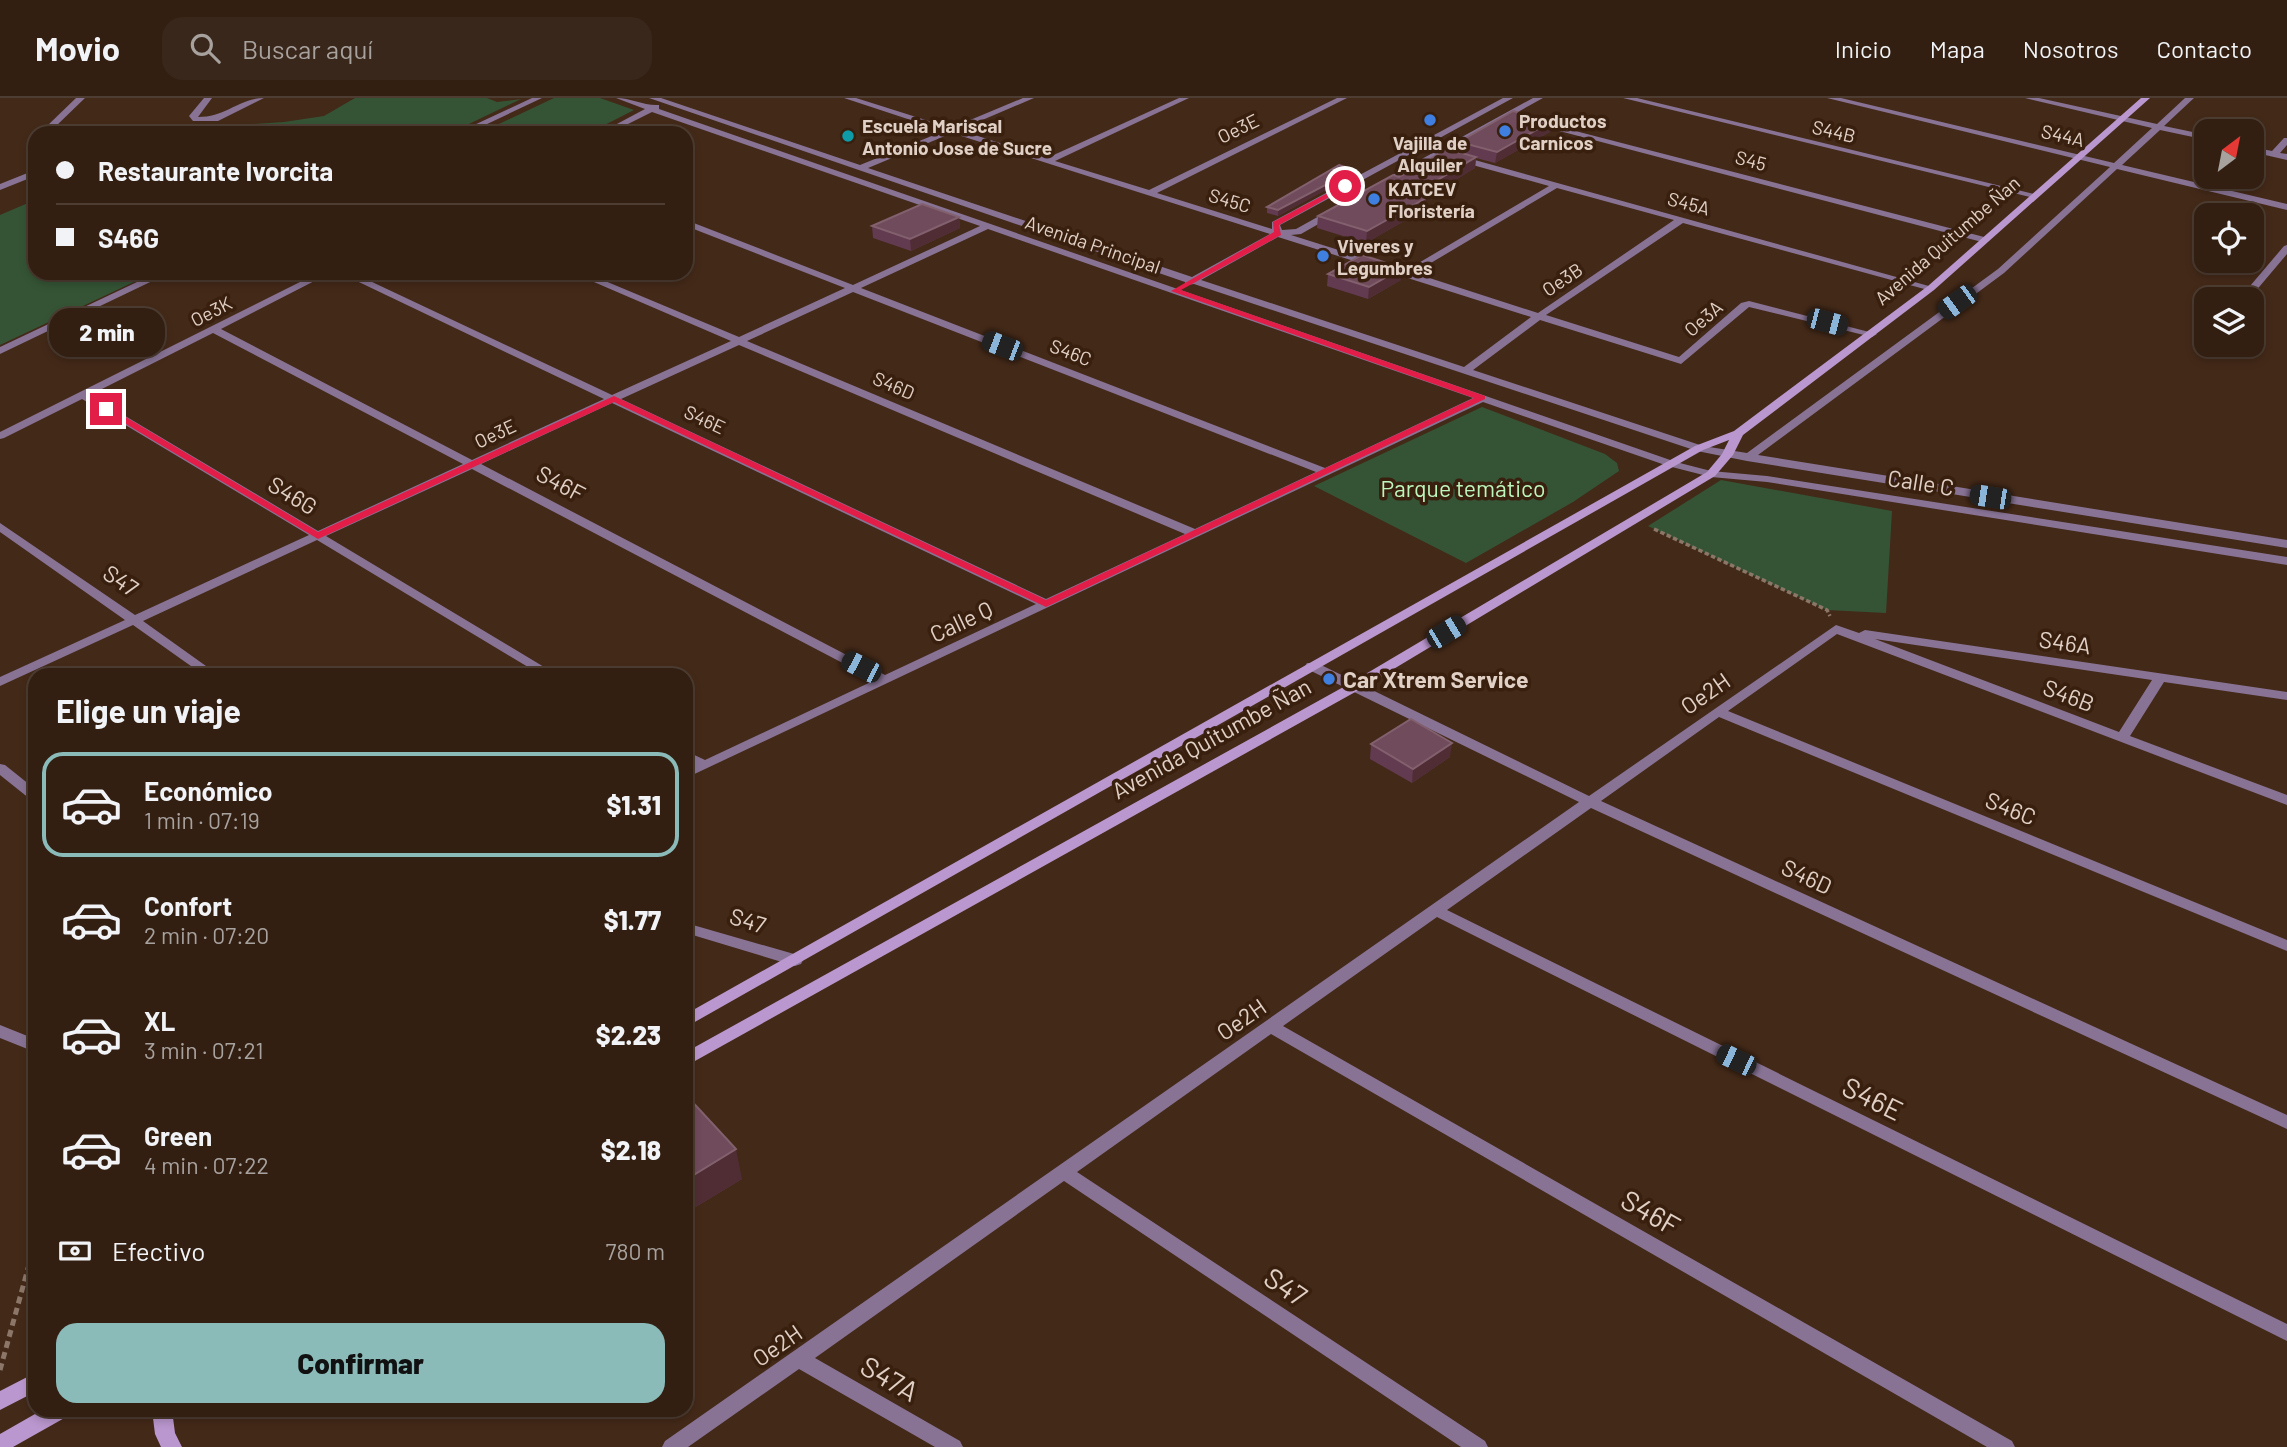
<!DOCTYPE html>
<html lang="es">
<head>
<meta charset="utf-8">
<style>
  :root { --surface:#321f12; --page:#3a271b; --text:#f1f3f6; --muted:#a8a29f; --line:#4d3d32; --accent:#8bbbb9 }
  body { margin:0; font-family:Barlow,sans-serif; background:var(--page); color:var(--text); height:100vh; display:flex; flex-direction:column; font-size:26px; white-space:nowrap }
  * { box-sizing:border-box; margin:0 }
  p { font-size:23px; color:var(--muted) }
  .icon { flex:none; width:38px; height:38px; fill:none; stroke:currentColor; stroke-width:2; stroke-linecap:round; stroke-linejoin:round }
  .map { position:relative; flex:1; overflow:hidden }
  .panel { position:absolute; left:28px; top:570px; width:665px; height:749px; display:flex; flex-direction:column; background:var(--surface); border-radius:21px; box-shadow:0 4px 10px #0003,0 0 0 2px var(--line) }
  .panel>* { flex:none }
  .banner { position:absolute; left:28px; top:28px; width:665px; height:154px; border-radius:21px; box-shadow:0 4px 10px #0003,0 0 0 2px var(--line); display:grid; align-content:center; height:154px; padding:0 28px; background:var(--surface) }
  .needle { width:46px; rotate:32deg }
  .fabs { position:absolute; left:2194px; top:21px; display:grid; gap:14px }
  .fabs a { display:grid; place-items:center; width:70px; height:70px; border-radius:14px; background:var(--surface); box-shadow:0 4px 10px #0003,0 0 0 2px var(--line); font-size:35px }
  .end { position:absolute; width:32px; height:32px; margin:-16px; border:9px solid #e11d48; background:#fff; box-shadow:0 0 0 4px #fff }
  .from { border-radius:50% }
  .bubble { position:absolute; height:49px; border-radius:21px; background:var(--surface); box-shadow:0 4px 10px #0003,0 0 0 2px var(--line); font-size:23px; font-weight:800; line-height:49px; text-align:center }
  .car { position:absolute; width:21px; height:42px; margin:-21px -10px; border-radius:9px; box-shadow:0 0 5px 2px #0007; background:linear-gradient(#222 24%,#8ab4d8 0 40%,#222 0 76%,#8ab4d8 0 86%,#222 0) }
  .banner b { display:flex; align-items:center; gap:24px; height:66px; font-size:26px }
  .banner b+b { border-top:2px solid var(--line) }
  .banner i { width:18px; height:18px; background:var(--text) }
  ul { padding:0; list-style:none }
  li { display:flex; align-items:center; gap:21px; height:105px; margin:0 14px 10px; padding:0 14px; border:4px solid transparent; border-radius:21px }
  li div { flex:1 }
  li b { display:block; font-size:26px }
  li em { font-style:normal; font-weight:800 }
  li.current { border-color:var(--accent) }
  li>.icon { width:63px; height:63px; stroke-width:1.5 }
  h2 { padding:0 28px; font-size:32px; line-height:84px }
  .pay { display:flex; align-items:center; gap:18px; height:77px; padding:0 28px; font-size:26px }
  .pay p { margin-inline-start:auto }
  .button { display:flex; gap:14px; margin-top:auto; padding:14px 28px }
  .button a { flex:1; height:80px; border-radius:21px; background:var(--accent); color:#111; font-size:28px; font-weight:800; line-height:80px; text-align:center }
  header { display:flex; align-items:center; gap:42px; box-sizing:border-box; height:98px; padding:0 35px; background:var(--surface); border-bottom:2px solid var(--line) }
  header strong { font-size:33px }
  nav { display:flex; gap:38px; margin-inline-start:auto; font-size:24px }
  .search { width:490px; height:63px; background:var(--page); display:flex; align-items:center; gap:18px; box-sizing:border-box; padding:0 24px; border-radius:21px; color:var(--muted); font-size:26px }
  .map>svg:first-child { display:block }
  .green { fill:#355435 }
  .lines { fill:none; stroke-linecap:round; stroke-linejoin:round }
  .path-far1 { stroke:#8c7668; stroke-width:3.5; stroke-dasharray:4.5 2.5; stroke-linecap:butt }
  .path { stroke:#8c7668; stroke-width:5; stroke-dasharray:7 4.5; stroke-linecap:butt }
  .street { fill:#887395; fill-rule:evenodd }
  .secondary { fill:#ba97ce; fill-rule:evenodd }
  .wall { fill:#633b50 }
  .shaded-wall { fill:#502d34 }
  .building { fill:#704b5c; stroke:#82606d; stroke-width:2 }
  .route { fill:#e11d48 }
  .shop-dot { fill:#3f7fe0; stroke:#381f0e; stroke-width:2.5 }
  .culture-dot { fill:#0f9aa8; stroke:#381f0e; stroke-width:2.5 }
  .labels { text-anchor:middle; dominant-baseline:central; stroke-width:7; stroke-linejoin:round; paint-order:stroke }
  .far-poi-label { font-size:19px; font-weight:bold; fill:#e1d0c5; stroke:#381f0e; text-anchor:start }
  .far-street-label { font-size:19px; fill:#e1d0c5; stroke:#381f0e }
  .street-label { font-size:23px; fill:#e1d0c5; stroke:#381f0e }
  .park-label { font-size:23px; fill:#bdf6bc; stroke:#381f0e }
  .poi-label { font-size:23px; font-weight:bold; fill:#e1d0c5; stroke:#381f0e; text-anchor:start }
  .near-street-label { font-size:28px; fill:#e1d0c5; stroke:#381f0e }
</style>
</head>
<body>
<header>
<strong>Movio</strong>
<div class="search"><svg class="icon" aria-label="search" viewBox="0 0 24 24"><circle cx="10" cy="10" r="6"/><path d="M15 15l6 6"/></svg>Buscar aquí</div>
<nav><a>Inicio</a><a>Mapa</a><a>Nosotros</a><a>Contacto</a></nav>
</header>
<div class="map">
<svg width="2287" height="1349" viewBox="0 0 2287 1349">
  <rect width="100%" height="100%" fill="#432918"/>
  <path class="green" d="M355,0H487L497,4L521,1L450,35H218L220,28L284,24L324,18Z
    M554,0H600L634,12L589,35H480Z
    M35,102V175H153L0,247V117Z
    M1482,309L1605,356L1617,365L1619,373L1573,404L1466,465L1314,388Z
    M1721,382L1892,413L1886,515L1827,512L1648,428Z"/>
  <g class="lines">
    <path class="path-far1" d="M1654,431L1827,512L1830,518"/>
    <path class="path" d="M0,1272L35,1145"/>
    <path class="street" d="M76,0H85L55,29L56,35H48V27Z
      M204,0H212L198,19C226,19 240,0 264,0L218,23H193L189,18Z
      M532,0H542L468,35H457Z
      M616,0C631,0 644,8 659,7V11L1676,364L1711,373L1767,378L2287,459V467L1767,384L1711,379L1668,368L1483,304L686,680V671L694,667L686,663V653L705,662L875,582L472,371L326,438L559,578H543L317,442L143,523L220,578H205L133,527L0,588V579L125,522L0,434V425L135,517L309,437L82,301L4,340L0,341V334L318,175H330L221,231L472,362L604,301L340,175H353L612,297L731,243L573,175H586L739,239L845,190L686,128V122L853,187L980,128L652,14L610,35H600L645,11ZM988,131L1473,300L1325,370L861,190ZM853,194L1316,374L1195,431L747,243ZM213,235L463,366L318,433L90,297ZM739,247L1185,436L1046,501L621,301ZM612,305L1036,506L885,577L481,366Z
      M649,0H661L860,67L944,33L844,0H856L951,30L1023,0H1034L959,32L1047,60L1179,0H1189L1055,63L1149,92L1337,0H1347L1157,95L1272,131V124L1503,0H1513L1280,127L1282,132L1296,131L1330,112H1336V116L1301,136L1291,137L1405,173L1549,88L1440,58L1384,89H1378V85L1533,0H1543L1446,54L1936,190L1928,192L1683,125L1546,217L1679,259L1741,205L1749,203L1877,236L1872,239L1749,209L1681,266L1540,222L1473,272L1703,348L1747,355L1998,171L2110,69L1827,0H1841L2114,65L2152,30L2025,0H2039L2157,26L2185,0H2194L2164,28L2207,37V42L2160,32L2122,67L2287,106V112L2117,71L2004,175L1758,357L2287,442V450L1747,363L1697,353L1194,186L1186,187L1185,184ZM952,35L1270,136L1192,179L868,70ZM1557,90L1674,122L1538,215L1414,175ZM1278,139L1531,219L1464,269L1201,182Z
      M1623,0H1637L2038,97L2034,100Z
      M1529,21L1988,140L1990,142L1982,144L1529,25Z
      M2284,40H2287V47L2280,55L2287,56V62L2252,54V49L2272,53Z
      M35,72V78L0,92V86Z
      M2287,147V156L2249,201H2239L2284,148Z
      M156,175H169L0,256V249Z
      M1836,527L1859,535L1865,532L2287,594V602L2164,584L2130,638L2287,697V707L1837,536L1728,613L2287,842V853L1719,619L1601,703L2287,1017V1031L1591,710L1447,812L2287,1226V1243L1437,819L1283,928L2012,1343L2015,1349H1987L1271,936L1077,1074L1485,1343L1488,1349H1461L1064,1083L815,1260L960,1343L963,1349H935L799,1271L688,1349H662L665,1343L1579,704L1307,571L1305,568L1307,565H1317L1589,698ZM1875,541L2152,582L2119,634Z
      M0,666L5,667L35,691V703L30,701L0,677Z
      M686,825L801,858L803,862L801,866L795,868L686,835Z
      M0,927L35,941V954L0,940Z"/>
    <path class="secondary" d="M2141,0H2150L1934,192L1743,337L1733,357L1715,378L1357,593L686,968V954L1347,587L1707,374L1722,356L1729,342L1703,352L686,929V916L1695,348L1734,333L1928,188Z
      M35,1275V1294L0,1312V1293Z
      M42,1312H71L68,1318L13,1349H0V1336Z
      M152,1312H172L175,1335L182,1349H161L155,1336Z"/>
  </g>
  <path class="wall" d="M1552,23L1550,34L1495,65L1476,60L1475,70L1426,100L1425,111L1366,145L1317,130L1318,118L1399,79L1458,54L1459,44Z
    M1353,77L1278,118L1267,115V109Z
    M959,119L960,130L911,153L873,140L872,128Z
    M1402,170L1401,182L1368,201L1327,188L1328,176Z
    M1371,646L1450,659L1412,685L1370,661Z
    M686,997L742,1081L694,1110L686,1101Z"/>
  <path class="shaded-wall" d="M1552,23L1550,34L1495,65L1497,54Z
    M1476,59L1475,70L1426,100L1425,111L1366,145L1367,133L1414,96Z
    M1354,72L1353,77L1278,118V112Z
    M959,119L960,130L911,153L910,141Z
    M1402,170L1401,182L1368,201L1369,189Z
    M1452,645L1450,659L1412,685L1413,671Z
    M736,1051L742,1081L694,1110L687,1081Z"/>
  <path class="building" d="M1513,13L1552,23L1497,54L1459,44Z
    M1447,51L1476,59L1414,96L1426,100L1367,133L1318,118L1393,77L1399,79Z
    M1339,67L1354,72L1278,112L1267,109Z
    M922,106L959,119L910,141L872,128Z
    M1362,157L1402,170L1369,189L1328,176Z
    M1411,621L1452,645L1413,671L1371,646Z
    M686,997L736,1051L687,1081L686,1079Z"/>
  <path class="route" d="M1343,87L1349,88L1279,127L1281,137L1181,192L1485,298V301L1046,509L614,304L318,441L101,311L109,309L318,434L614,298L1046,502L1474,300L1171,193L1274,134L1273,124Z"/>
  <g class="shop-dot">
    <circle cx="1430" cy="22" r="7"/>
    <circle cx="1505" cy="33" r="7"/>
    <circle cx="1374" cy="101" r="7"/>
    <circle cx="1323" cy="158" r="7"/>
    <circle cx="1329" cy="581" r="7"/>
  </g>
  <circle class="culture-dot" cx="848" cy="38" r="7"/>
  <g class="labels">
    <g class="far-poi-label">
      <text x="1519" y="22">Productos<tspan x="1519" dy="22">Carnicos</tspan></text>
      <text x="862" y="27">Escuela Mariscal<tspan x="862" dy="22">Antonio Jose de Sucre</tspan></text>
      <text x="1430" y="44" text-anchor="middle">Vajilla de<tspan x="1430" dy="22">Alquiler</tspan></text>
      <text x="1388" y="90">KATCEV<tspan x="1388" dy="22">Floristería</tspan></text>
      <text x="1337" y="147">Viveres y<tspan x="1337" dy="22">Legumbres</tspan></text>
    </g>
    <g class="far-street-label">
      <text transform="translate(1238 30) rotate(-26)">Oe3E</text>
      <text transform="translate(1834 33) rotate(13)">S44B</text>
      <text transform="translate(2063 37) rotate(13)">S44A</text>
      <text transform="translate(1751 62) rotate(15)">S45</text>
      <text transform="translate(1230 102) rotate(17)">S45C</text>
      <text transform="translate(1689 105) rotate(15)">S45A</text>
      <text transform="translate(1947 142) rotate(-41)">Avenida Quitumbe Ñan</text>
      <text transform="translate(1093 146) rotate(19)">Avenida Principal</text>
      <text transform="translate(1562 181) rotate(-34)">Oe3B</text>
      <text transform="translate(211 213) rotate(-27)">Oe3K</text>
      <text transform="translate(1703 220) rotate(-41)">Oe3A</text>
      <text transform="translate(1071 254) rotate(21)">S46C</text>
      <text transform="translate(894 287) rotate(23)">S46D</text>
      <text transform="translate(705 321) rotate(25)">S46E</text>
      <text transform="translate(495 335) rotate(-25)">Oe3E</text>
    </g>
    <g class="street-label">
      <text transform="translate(1921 384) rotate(9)">Calle C</text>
      <text transform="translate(561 385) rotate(28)">S46F</text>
      <text transform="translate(293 397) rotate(31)">S46G</text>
      <text transform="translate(121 482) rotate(34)">S47</text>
      <text transform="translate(961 523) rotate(-25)">Calle Q</text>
      <text transform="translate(2065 544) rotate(8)">S46A</text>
      <text transform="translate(1705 595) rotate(-35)">Oe2H</text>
      <text transform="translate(2069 597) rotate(21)">S46B</text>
      <text transform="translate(1211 640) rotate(-29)">Avenida Quitumbe Ñan</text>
      <text transform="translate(2011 710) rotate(22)">S46C</text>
      <text transform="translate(1807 778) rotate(25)">S46D</text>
      <text transform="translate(748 822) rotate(17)">S47</text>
      <text transform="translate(1241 921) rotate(-35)">Oe2H</text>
      <text transform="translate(777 1247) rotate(-35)">Oe2H</text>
    </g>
    <g class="park-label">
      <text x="1463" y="390">Parque temático</text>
    </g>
    <g class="poi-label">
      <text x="1343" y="581">Car Xtrem Service</text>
    </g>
    <g class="near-street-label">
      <text transform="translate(1873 1000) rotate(26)">S46E</text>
      <text transform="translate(1651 1114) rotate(30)">S46F</text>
      <text transform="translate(1286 1188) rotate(34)">S47</text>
      <text transform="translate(890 1280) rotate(30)">S47A</text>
    </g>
  </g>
</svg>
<div class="fabs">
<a><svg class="needle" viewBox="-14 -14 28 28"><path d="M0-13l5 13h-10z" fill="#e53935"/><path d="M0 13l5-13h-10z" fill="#a8a29f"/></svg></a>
<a><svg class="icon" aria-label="locate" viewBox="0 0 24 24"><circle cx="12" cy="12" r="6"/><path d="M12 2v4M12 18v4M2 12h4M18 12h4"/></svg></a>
<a><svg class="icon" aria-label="layers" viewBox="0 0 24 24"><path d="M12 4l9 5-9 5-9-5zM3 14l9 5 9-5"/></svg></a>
</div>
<i class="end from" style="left:1345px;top:88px"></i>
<i class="end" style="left:106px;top:311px"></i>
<div class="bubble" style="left:49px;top:210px;width:116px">2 min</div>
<i class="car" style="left:1957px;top:204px;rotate:234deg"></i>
<i class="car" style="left:1827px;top:224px;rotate:105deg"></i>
<i class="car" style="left:1002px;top:248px;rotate:291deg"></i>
<i class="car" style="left:1990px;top:399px;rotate:279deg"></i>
<i class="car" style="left:1446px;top:534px;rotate:59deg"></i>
<i class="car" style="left:861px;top:569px;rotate:297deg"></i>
<i class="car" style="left:1736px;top:962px;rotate:296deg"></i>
<div class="banner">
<b><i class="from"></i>Restaurante Ivorcita</b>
<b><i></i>S46G</b>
</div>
<section class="panel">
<h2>Elige un viaje</h2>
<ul>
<li class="current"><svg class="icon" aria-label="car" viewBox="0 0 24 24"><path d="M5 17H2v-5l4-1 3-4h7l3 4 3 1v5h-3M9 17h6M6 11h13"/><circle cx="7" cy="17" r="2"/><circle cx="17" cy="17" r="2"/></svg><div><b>Económico</b><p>1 min · 07:19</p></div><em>$1.31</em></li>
<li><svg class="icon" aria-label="car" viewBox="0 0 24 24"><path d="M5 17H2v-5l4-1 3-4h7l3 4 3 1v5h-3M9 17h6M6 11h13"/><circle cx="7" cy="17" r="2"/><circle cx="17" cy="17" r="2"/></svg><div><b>Confort</b><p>2 min · 07:20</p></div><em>$1.77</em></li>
<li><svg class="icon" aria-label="car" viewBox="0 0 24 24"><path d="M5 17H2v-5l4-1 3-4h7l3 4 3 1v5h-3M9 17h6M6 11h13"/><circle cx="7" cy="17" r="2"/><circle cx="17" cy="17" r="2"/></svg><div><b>XL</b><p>3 min · 07:21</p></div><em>$2.23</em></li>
<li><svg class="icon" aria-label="car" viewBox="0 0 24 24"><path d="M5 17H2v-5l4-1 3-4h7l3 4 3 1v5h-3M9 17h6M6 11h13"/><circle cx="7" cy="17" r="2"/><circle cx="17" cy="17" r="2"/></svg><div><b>Green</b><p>4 min · 07:22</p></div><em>$2.18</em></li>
</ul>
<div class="pay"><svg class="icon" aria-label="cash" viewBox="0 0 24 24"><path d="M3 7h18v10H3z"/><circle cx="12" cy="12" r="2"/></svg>Efectivo<p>780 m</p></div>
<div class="button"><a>Confirmar</a></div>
</section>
</div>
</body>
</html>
